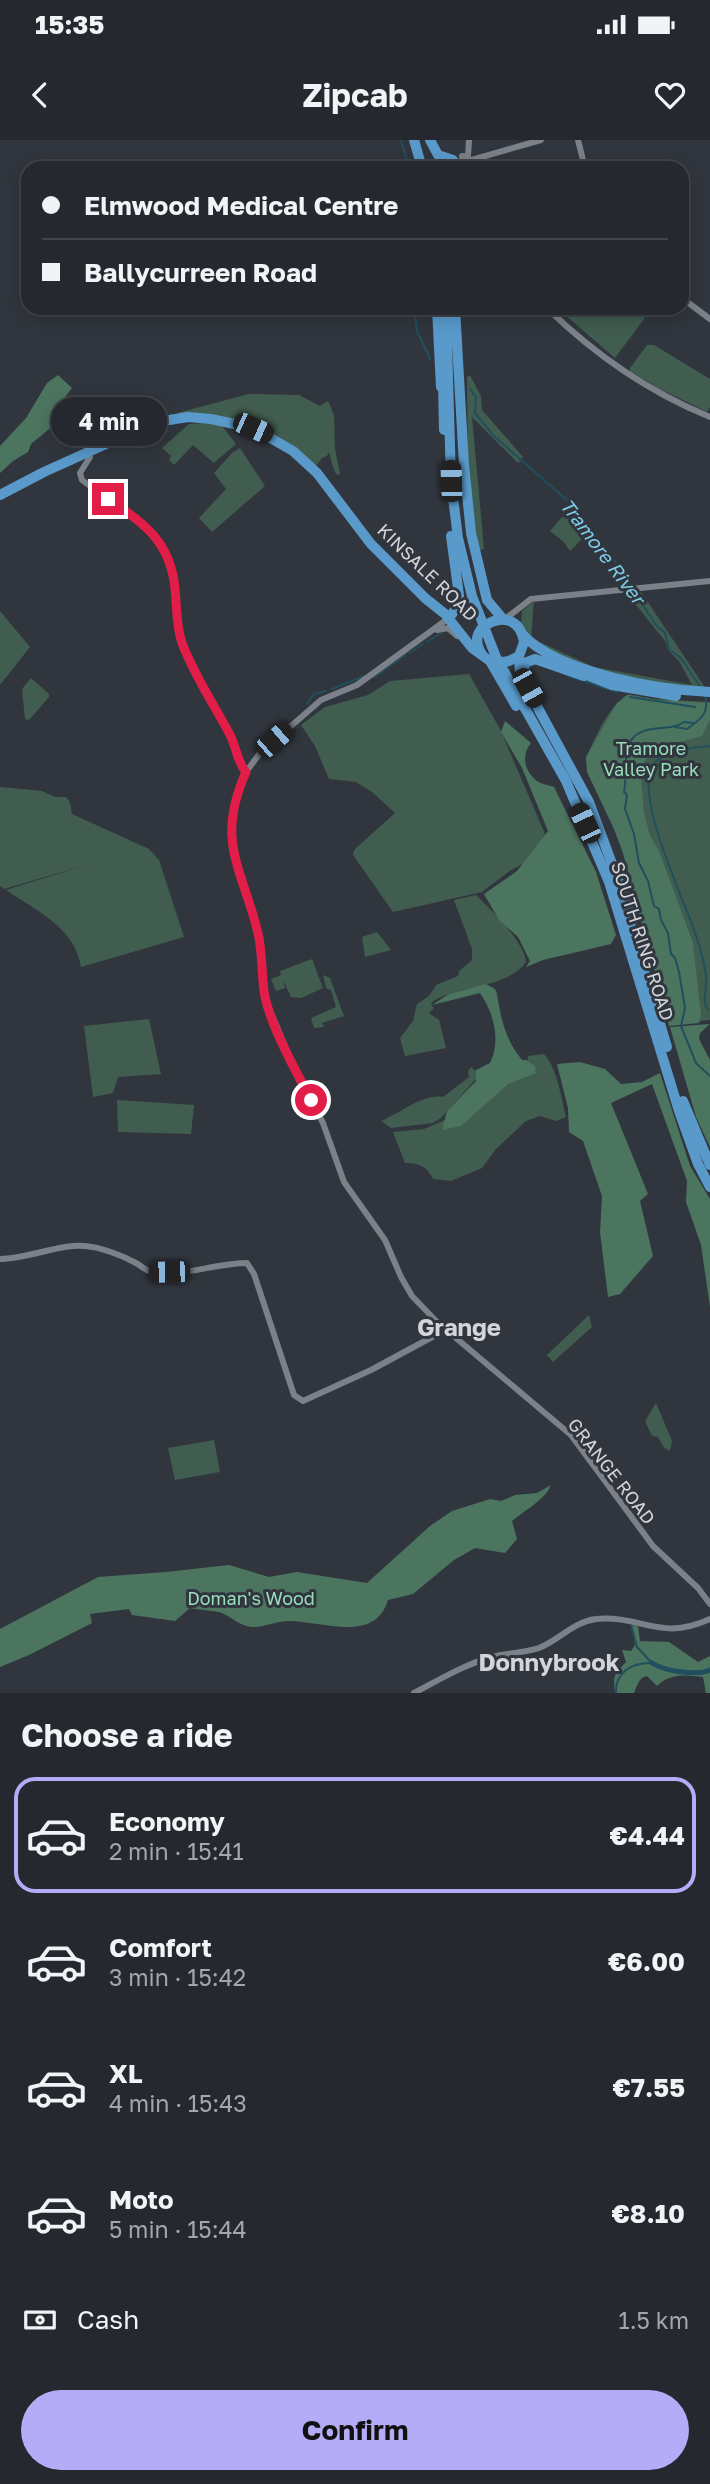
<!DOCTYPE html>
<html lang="en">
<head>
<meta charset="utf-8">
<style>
  :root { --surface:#25282e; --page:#2d3036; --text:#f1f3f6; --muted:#a3a6aa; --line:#42444a; --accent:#b5acf8 }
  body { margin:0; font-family:"Golos Text",sans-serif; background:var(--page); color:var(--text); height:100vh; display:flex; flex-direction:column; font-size:26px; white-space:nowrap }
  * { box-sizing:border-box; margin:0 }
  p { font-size:23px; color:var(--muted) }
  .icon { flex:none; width:38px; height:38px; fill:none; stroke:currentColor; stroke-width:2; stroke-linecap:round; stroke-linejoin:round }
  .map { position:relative; height:1553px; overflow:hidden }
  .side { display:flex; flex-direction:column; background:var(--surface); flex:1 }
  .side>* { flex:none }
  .hud { position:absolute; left:21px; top:21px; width:668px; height:154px; border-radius:21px; box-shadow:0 4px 18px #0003,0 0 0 2px var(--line); display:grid; align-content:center; height:154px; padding:0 21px; background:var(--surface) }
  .end { position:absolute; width:32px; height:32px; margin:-16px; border:9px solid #e11d48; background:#fff; box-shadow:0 0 0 4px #fff }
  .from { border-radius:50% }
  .bubble { position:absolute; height:49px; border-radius:24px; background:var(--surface); box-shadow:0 4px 18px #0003,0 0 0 2px var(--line); font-size:23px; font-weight:700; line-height:49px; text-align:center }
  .car { position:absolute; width:21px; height:42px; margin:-21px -10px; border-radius:9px; box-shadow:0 0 5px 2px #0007; background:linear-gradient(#222 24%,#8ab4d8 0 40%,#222 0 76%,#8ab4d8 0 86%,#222 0) }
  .hud b { display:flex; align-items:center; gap:24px; height:66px; font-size:26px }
  .hud b+b { border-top:2px solid var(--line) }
  .hud i { width:18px; height:18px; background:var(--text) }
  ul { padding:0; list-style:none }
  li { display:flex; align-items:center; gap:21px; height:116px; margin:0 14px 10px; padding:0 7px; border:4px solid transparent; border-radius:21px }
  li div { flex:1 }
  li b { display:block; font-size:26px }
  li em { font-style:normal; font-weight:700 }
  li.on { border-color:var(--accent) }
  li>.icon { width:63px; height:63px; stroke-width:1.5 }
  h2 { padding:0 21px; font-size:32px; line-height:84px }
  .pay { display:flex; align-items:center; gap:18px; height:77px; padding:0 21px; font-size:26px }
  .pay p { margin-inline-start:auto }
  .button { display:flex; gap:14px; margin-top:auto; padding:14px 21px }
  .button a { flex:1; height:80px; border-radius:42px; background:var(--accent); color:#111; font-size:28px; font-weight:700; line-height:80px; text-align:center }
  .status { display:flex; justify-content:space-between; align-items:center; height:49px; padding:0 35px; background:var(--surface); direction:ltr }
  .status svg { height:19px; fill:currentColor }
  header { display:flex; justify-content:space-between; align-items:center; height:91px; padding:0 21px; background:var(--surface); font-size:32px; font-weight:700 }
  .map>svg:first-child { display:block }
  .green { fill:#415d4f }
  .forest { fill:#4c7560 }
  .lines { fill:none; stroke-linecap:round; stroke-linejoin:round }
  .stream { stroke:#204f5e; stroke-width:2 }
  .river { stroke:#204f5e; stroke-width:5 }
  .secondary { stroke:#7b8089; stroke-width:6 }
  .highway { stroke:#599acb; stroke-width:10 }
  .route { stroke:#e11d48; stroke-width:9 }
  .labels { text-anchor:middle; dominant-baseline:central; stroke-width:6; stroke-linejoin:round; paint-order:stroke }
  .street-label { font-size:18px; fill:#d2d5da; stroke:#31363e }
  .park-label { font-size:18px; fill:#98debb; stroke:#31363e }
  .water-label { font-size:19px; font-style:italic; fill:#7dcce7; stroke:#31363e }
  .district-label { font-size:24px; font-weight:bold; fill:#d2d5da; stroke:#31363e }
</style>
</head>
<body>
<div class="status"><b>15:35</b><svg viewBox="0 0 49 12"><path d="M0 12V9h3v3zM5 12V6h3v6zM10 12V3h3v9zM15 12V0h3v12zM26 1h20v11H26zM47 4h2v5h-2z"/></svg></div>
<header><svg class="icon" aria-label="back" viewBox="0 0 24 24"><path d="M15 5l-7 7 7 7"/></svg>Zipcab<svg class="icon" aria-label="heart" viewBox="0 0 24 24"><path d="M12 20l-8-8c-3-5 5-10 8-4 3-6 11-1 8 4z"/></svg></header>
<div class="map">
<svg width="710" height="1553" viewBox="0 0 710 1553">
  <rect width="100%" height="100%" fill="#31363e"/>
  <path class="green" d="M557,168H652L615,218Z
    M647,205H654L710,239V267L707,272L658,248L630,231V228Z
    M470,235L481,256L482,270L523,317L518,323L472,277L484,409L477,411L468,335L467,237Z
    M249,254L299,255L320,266L328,261L334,275L335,309L340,334L337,335C334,332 330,316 329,312L327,316L322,318L316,326C266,284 244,276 179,275L177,273Z
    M206,283L222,286L236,304L214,323L193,305L174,325L169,320L171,316L162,308L189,284Z
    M240,308L265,346L212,392L199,378L226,349L214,333L233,312Z
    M562,377L569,379L584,397L570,411L564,402L550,391Z
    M641,452L706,549L646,544L591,528L547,510L531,501L521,484L522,471L534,461L531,498L594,527L692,545L679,521L669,511L665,501L629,456L631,453Z
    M0,471L30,507L0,545Z
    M469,534L500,589L545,694L530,720L511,730L482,752L393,772L353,715L354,710L395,673L372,652L356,642L329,639L315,606L301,585L325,567L368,555L390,541Z
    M31,538L49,554V557L29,580L25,579L22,549Z
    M628,554L655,559L710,562V880L673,884L626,716L587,616C597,594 608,567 628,554Z
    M0,647L42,651L55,657H66L70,662L72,674L149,709L159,720L184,797L81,827C75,787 35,770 6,750L86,725L4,749L0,746Z
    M476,755C491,770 524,801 526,822C508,848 460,845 433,861L431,865L434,868L429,873L439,880L446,908L405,916L400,898L413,881L417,864L429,856L436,845L458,836L459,831L472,820V809L454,760Z
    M377,792L391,810L365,817L362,797Z
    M312,819L323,848L301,858L291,857L283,840L285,848L276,851L271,839L281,835L280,831Z
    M323,835L330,838L344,876L322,883L324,887L314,888L311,878L336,867L331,850L326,848Z
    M149,879L161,934L118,937L113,953L93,957L84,886Z
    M544,914C558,930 561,957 566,977L556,981L540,976L526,981L496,1009L482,1028L451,1041L433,1039C428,1027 418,1022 405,1023L393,992L424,989L447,979L527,926L528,916Z
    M471,927L477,932L476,939L441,978L433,983L391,988L381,981C399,974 423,953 443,957L469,937L468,931Z
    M117,960L194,965L191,994L118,992Z
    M589,1175L592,1187L553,1222L549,1217L546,1216Z
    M656,1263L672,1301L670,1311L664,1308L658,1297L652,1296L645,1281Z
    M214,1300L220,1332L175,1340L168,1308Z"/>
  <path class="forest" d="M58,235L72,248L60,264L54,285L31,304L28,312L13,321L0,333V306L26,278L47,243Z
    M628,555L656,560L710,563V579L702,596L653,610L643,623L641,640L644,673L650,696L659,711L693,803L701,875L699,883L669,886L623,713L614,689L587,632L586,617L617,563Z
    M505,581L531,603C521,615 524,631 537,641C541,644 549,645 554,647L596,732L616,795L611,804L543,820L526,827L530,821L518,797L499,780L484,754L517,731L548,691L522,628L501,592Z
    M486,844L495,849L497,854C501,879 505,899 522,920H526L535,926L536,933L508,944L461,986L442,990L447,971L476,941V930L490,923C501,901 494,873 480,853L432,865L449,854Z
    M710,884L700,893L699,899L710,920V1007L696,977L670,887Z
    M580,922L605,929L621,944L642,942L660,933L690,1026L710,1059V1167L701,1105L686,1062L687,1041L652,944L611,963L648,1054L640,1061L653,1116L620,1154L608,1157L600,1092L602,1056L583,1001L569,992L568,968L557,924Z
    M551,1345C545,1360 525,1370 512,1381L517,1399L505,1413L475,1408L454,1420L413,1454L388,1460C375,1504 322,1481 289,1481C276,1481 263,1488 251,1487C241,1486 231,1477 222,1473C212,1470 200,1470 190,1468L175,1481L132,1475L129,1469L90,1474L92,1483L29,1515L0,1527V1489L98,1437L166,1432L229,1425L269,1437L297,1432L367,1443L430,1386L452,1371L490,1359L501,1361L515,1355L537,1353Z
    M632,1485L638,1486L640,1501L669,1502L698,1522L710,1516V1553H706L703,1537C686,1535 670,1533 657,1546L647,1536C639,1537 637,1546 634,1553H615C613,1534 614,1535 626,1522L622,1510L631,1511L635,1505Z"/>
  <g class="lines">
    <path class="stream" d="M401,0L409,28
      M414,168L417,191L430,219
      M470,249L476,257L475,273L494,296L569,362C572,371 581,377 587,384C603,404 618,423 630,445
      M633,450L656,485L665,493L669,509L681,518L701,548
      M427,502L441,493
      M409,513L423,504
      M566,535L617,552
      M375,537L405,515
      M332,549L364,536
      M630,557L695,567
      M307,564L314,554L326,551
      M693,583L684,582C674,589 663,587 652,589C616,594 629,628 624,652L627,655L625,669L634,694L639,723L648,741L654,766L659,769L661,780L668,793L671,814L675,818L679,832L685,868L681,886L696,923L710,936
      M675,587L687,589C699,580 710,575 705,556
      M708,870C702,861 706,854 706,844C707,831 702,815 698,802C687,764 635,662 652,627C661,609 692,608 710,606
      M631,1485L637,1507L651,1522
      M616,1553C615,1532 633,1522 652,1523"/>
    <path class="river" d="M652,1523C664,1531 697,1536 710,1530"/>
    <path class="secondary" d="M578,0L585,28
      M468,16L469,0
      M468,21L541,0
      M468,21L462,22V16L468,17L469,28
      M434,28L451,21
      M682,158L710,179
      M547,168C594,214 649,252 710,277
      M88,312L90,317L80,333L82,340C107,360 143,376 161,404C179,431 173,462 179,492C187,531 215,563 232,598C237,609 238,623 246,632
      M449,478L357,545L321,560L260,613L246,632L234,665L231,700L258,791L266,861L292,923L323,983L344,1042L385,1100L401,1137L412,1156L437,1182L571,1295L653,1406L698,1448L710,1464
      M505,479L531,459L710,441
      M437,490L448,488L457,496
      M0,1119C27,1119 63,1103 85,1106C101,1107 123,1116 136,1123C142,1126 144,1130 150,1131C182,1138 215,1123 247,1123L254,1134L294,1255L303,1261L371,1230L447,1189
      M414,1553C439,1540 465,1524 492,1517C507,1513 524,1513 539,1508C559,1500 573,1482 596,1479C643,1475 660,1502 710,1479"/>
    <path class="highway" d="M414,0L422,28
      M430,0L438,15L453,20
      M437,168L441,247
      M446,168L451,341L458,398L472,456L496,517L566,641L609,742L679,971L698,1024L710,1047
      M455,168L464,325L471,393L487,460L502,478
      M443,242L444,290
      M0,355L44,332L128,294L163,281L188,277L211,279L253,288L293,311L317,333L371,404L425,458L445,474L472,508L490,521L497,523L509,521L519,516L524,502C520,478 501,474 483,487C474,496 476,506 483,516
      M449,478L460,463L451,396
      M523,495C559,533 659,550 710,552
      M519,516L520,535L589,662L633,780
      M490,521L516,566
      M579,532L612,545L676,556
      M523,535L525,523L535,519L584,536
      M627,774L667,907
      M683,961L710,1025"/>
  </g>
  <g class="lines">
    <path class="route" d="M108,359C145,383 171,403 175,449C177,467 176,486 182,503C194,535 213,563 229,593C236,605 237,622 246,632C215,701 242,728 258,793C263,814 261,836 265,857C272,889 296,931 311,960"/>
  </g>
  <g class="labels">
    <g class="street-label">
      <text transform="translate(428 432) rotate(44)">KINSALE ROAD</text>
      <text transform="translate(643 801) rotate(72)">SOUTH RING ROAD</text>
      <text transform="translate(612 1331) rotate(52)">GRANGE ROAD</text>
    </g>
    <g class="park-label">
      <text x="651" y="608">Tramore<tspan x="651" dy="21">Valley Park</tspan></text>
      <text x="251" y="1458">Doman's Wood</text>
    </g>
    <g class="water-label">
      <text transform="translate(603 411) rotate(53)">Tramore River</text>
    </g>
    <g class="district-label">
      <text x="459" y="1186">Grange</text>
      <text x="549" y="1521">Donnybrook</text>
    </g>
  </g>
</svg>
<i class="end from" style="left:311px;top:960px"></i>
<i class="end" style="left:108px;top:359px"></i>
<div class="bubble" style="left:51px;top:257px;width:116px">4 min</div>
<i class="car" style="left:253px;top:288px;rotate:114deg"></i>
<i class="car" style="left:451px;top:341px;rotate:358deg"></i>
<i class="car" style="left:528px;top:548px;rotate:151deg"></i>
<i class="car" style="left:274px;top:600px;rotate:49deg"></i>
<i class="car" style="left:585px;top:683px;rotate:335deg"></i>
<i class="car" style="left:169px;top:1132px;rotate:269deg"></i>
<div class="hud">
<b><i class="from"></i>Elmwood Medical Centre</b>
<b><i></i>Ballycurreen Road</b>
</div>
</div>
<section class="side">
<h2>Choose a ride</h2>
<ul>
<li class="on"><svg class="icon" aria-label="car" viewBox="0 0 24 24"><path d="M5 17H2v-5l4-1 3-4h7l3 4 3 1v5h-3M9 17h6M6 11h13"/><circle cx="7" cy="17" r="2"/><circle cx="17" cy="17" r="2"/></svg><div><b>Economy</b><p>2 min · 15:41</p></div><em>€4.44</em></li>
<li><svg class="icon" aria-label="car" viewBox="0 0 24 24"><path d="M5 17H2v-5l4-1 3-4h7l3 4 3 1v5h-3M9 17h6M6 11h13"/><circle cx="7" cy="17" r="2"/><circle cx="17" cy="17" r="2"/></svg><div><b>Comfort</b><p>3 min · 15:42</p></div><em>€6.00</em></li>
<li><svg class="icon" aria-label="car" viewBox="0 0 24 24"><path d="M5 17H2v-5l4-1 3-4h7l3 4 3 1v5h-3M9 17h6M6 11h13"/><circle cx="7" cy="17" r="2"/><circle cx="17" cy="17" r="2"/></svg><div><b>XL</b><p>4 min · 15:43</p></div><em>€7.55</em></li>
<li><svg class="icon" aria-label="car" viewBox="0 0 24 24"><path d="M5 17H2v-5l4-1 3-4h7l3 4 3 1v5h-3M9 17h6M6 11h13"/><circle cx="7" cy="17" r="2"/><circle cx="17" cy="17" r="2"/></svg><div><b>Moto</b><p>5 min · 15:44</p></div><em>€8.10</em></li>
</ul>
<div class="pay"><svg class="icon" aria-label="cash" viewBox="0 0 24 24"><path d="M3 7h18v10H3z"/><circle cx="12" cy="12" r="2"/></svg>Cash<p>1.5 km</p></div>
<div class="button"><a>Confirm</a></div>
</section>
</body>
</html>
